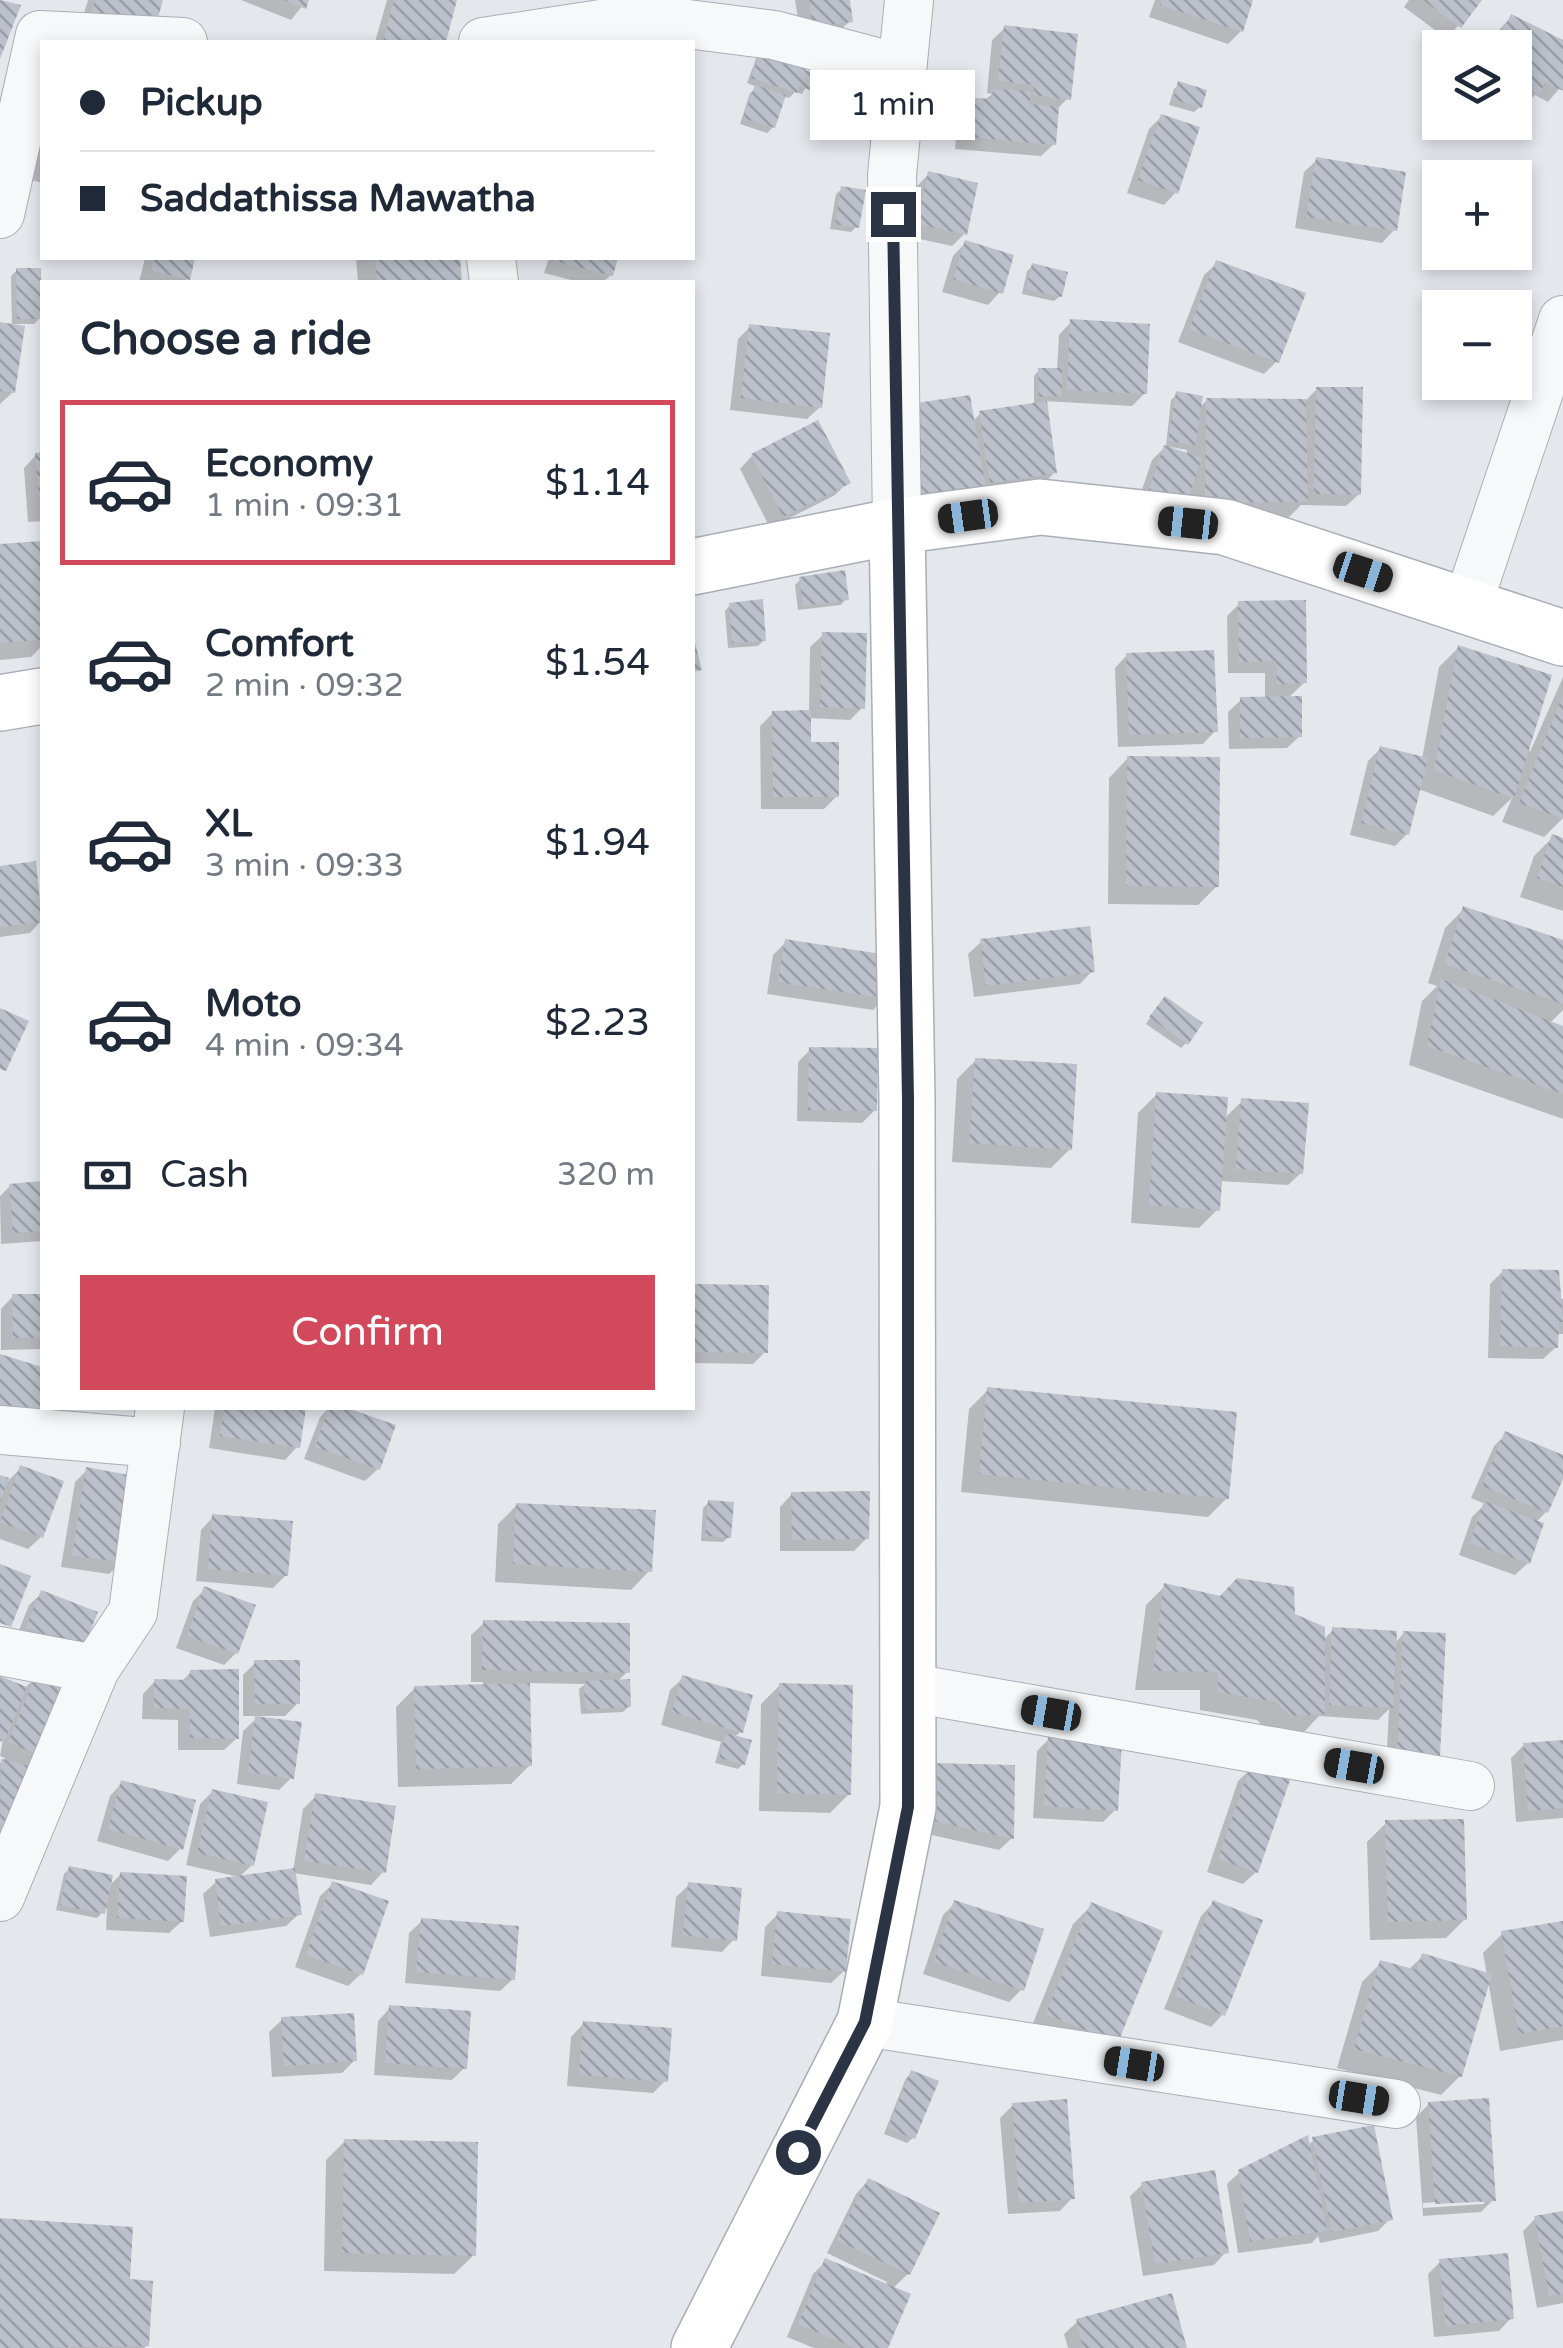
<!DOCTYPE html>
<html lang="en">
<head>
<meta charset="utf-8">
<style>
  :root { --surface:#fff; --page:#f6f6f7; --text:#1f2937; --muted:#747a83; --line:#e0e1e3; --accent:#d1495b }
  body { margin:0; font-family:"Varela Round",sans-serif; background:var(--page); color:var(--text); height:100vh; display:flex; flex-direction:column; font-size:38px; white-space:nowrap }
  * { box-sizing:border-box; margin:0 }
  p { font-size:32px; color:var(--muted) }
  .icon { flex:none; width:55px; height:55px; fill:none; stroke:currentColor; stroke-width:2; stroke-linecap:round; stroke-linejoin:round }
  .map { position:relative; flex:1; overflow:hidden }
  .drawer { position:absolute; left:40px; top:280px; width:655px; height:1130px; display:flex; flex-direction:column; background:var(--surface); border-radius:0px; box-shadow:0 5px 15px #0003 }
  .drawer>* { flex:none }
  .banner { position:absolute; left:40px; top:40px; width:655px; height:220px; border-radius:0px; box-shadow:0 5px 15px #0003; display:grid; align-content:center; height:220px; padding:0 40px; background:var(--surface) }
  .fabs { position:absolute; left:1422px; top:30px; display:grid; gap:20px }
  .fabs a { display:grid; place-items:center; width:110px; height:110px; border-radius:0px; background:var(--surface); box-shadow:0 5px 15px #0003; font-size:50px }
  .end { position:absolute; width:45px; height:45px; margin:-22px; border:12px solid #2b3445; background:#fff; box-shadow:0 0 0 5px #fff }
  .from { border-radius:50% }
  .bubble { position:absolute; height:70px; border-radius:0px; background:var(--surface); box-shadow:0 5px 15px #0003; font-size:32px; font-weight:600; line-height:70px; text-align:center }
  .car { position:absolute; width:30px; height:60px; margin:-30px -15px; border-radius:12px; box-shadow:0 0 8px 2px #0007; background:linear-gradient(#222 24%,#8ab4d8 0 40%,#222 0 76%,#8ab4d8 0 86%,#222 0) }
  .banner b { display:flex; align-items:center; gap:35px; height:95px; font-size:38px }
  .banner b+b { border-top:2px solid var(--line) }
  .banner i { width:25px; height:25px; background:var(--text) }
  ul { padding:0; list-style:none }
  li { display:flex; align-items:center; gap:30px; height:165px; margin:0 20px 15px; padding:0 20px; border:5px solid transparent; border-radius:0px }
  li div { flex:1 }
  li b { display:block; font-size:38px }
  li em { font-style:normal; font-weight:600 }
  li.selected { border-color:var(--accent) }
  li>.icon { width:90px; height:90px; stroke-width:1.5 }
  h2 { padding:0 40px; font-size:45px; line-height:120px }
  .pay { display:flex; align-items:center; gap:25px; height:110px; padding:0 40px; font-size:38px }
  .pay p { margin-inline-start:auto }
  .action { display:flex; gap:20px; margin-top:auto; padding:20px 40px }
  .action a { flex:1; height:115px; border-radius:0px; background:var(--accent); color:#fff; font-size:40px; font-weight:600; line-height:115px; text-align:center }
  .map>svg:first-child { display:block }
  .shadow { fill:#0003; fill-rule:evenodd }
  .building { fill:url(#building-back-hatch) }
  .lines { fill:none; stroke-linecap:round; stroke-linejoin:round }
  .street-casing { stroke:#a9aeb7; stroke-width:50 }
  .secondary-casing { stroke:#a9aeb7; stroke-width:58 }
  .street { stroke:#f7f8fa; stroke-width:48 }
  .secondary { stroke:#fff; stroke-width:55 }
  .route { stroke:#2b3445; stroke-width:12 }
</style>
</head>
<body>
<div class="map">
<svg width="1563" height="2348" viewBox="0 0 1563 2348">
  <defs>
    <pattern id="building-back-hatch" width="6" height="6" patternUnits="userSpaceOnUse" patternTransform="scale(2.5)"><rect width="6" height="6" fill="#bbc0ca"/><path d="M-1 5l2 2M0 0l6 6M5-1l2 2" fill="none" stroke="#989da6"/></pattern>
  </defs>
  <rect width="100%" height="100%" fill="#e4e7ec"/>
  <path class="shadow" d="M88,0H160L80,27Z
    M241,0H307L291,20Z
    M387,0H455L443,42H375Z
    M795,0H847L850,21L837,33L801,38Z
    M1155,0H1251L1241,31L1228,44L1149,17Z
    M1409,0H1479L1447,39L1404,7Z
    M1511,17L1563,43V84L1548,102L1535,95L1524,106L1515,101V48H1490L1499,30Z
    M1005,28L1068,98L1056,110L1054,144L1041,156L955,149L956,136L931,134L932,111L945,98L984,101L992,94L987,93L992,40Z
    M757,56L816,76L823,66L845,101L839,107L810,99L815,78L811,77L802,94L795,92L789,98L783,96L773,127L767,133L740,124L750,93L757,87L747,83Z
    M1179,84L1200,107L1194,112L1169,105L1174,89Z
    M1161,117L1176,192L1164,205L1127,193L1149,129Z
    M42,123V183L28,179Z
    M1317,160L1394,230L1382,243L1295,228L1304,172Z
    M929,174L965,233L952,246L906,236L916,187Z
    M842,189L857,226L851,232L830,229L836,194Z
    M965,243L1000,292L988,305L942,292L953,256Z
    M145,258H192L188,278L183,282H139Z
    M356,258H458L459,282H358Z
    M549,258H615L611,275L603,282H579L544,273Z
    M1217,263L1277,361L1264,374L1178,342L1204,275Z
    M1033,266L1060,296L1054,301L1022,294L1027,271Z
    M17,270L40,318L34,324H13V392L0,404V325L12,327L11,276Z
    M1071,322L1145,393L1132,406L1044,401L1055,472L1042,485L976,495L972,422L980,414L1034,406V376L1039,370H1057L1059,335Z
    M750,327L820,407L807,419L730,410L738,339Z
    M1317,389L1359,494L1346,506L1301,505L1286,520L1137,504L1152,460L1166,446L1171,400L1177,394L1199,408L1207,400L1305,401ZM1171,447L1187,450V456L1170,450Z
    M36,455H42V521L28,522L24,468Z
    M752,456L848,482L835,495L770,528L740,469Z
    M42,544V646L31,657L0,660V546Z
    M801,579L846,599L841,605L798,610L795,585Z
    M1240,603L1305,682L1287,699L1300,736L1287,748L1229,749L1228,712L1241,700L1265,699V673H1228L1227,616Z
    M730,605L764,640L758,646L728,648L725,611Z
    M823,635L862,708L850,720L808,718V745L837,796L824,809H761L760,726L773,713H809L810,647Z
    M1458,648L1530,752L1563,677V818L1544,837L1502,822L1512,798L1493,816L1418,789L1407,834L1395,846L1350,835L1368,761L1381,748L1422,759L1439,667Z
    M1127,655L1215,731L1203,744L1118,747L1115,668Z
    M1128,758L1217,886L1198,905L1108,904L1109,778Z
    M1553,837L1563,841V911L1520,897L1534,856Z
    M34,864L42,920L30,933L0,937V868Z
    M1464,909L1563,943V1010L1549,1024L1563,1029V1119L1409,1065L1422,1001L1437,986L1428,983L1445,928Z
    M786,942L885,997L873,1010L767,994L773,955Z
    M981,942L1092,971L1080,984L974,997L968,954Z
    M1159,1004L1186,1043L1181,1048L1146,1024Z
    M811,1049L875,1110L862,1123L797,1121L798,1062Z
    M976,1060L1070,1149L1051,1168L952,1162L957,1079Z
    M1157,1094L1224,1119L1242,1101L1301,1173L1288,1185L1220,1181L1218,1209L1199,1228L1131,1223L1138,1113Z
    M42,1184V1241L1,1244L0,1196L10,1186Z
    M1503,1271L1557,1299H1563V1334H1556V1347L1543,1359L1488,1358L1490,1284Z
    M694,1287L765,1352L753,1364L692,1363Z
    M13,1296H42V1349L1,1350V1309Z
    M988,1390L1227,1498L1208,1517L961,1492L969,1409Z
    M215,1408H303L297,1447L285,1460L209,1448Z
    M329,1408H340L393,1426L378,1469L365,1481L304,1459L320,1417Z
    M1506,1434L1563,1458V1473L1546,1512L1536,1522L1528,1563L1515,1575L1459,1555L1472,1517L1485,1504L1471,1498L1494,1446Z
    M21,1468L41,1537L28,1549L0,1539V1477L8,1481Z
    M87,1470L122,1561L109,1574L61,1567L75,1482Z
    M792,1494L867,1538L854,1551H780V1507Z
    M709,1502L729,1537L723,1542L701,1541L703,1508Z
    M517,1505L650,1570L631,1590L495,1582L498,1524Z
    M213,1517L286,1575L273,1588L196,1581L201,1530Z
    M1165,1586L1293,1616L1323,1640L1333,1630L1394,1644L1404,1633L1437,1756L1386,1767L1389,1709L1378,1720L1319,1716L1304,1732L1271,1734L1257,1720L1200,1710V1690H1135L1146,1605Z
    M205,1589L236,1653L224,1665L176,1648L193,1601Z
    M42,1593L81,1648L15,1640L29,1605Z
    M484,1623L627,1672L617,1682L629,1706L623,1712L581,1714L579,1689L585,1684L527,1683L530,1765L511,1784L398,1787L396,1707L415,1688L483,1687V1682H471V1635Z
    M255,1663L298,1703L285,1716H259L292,1777L279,1790L237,1784L243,1731L259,1716H243V1675Z
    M191,1672L237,1738L224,1750H178V1720L142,1719L143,1694L155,1681L181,1682Z
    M36,1677L74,1693L0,1841V1763L5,1758L0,1756L3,1739L0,1742V1679L24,1689Z
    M683,1678L741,1731L734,1738L743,1764L738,1769L715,1763L721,1742L661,1725L670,1690Z
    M780,1685L849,1794L830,1813L759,1811L761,1704Z
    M1049,1739L1115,1810L1103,1822L1033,1818L1037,1751Z
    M1563,1743V1818L1516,1822L1511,1758L1524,1745Z
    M932,1766L1012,1838L999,1850L909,1830Z
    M1251,1769L1256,1872L1243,1884L1207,1872L1238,1781Z
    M122,1783L181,1848L168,1861L97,1841L110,1796Z
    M212,1792L252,1865L239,1877L186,1865L200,1804Z
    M316,1796L383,1872L371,1885L293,1873L299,1914L286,1926L210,1937L203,1894L216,1882L293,1871L303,1809Z
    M1386,1823L1465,1919L1446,1938L1370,1940L1367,1842Z
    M70,1868L108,1887L121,1874L182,1921L169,1933L106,1930L107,1908L97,1918L56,1910L64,1874Z
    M333,1884L361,1974L348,1986L295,1967L320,1896Z
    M689,1885L734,1939L722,1952L671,1947L676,1897Z
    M955,1903L1022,1989L1009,2002L923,1974L943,1915Z
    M1213,1903L1223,2014L1211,2027L1164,2009L1201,1916Z
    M1092,1905L1097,2060L1029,2033L1073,1924Z
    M778,1914L844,1971L831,1983L761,1976L765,1927Z
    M422,1921L513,1979L500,1991L405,1983L409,1933Z
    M1563,1923V2040L1500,2051L1488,1980L1460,2076L1441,2095L1337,2068L1362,1982L1381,1963L1408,1970L1423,1956L1487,1975L1483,1953L1502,1934Z
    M390,2008L464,2068L452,2080L374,2075L378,2021Z
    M282,2020L355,2060L342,2073L272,2077L269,2032Z
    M583,2024L666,2080L653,2093L567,2086L571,2037Z
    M912,2073L913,2138L907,2143L884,2134L906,2078Z
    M1429,2104L1493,2200L1481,2212L1423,2216L1416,2117ZM1484,2199V2204L1423,2208V2203Z
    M1013,2105L1072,2198L1060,2211L1008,2214L1000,2118Z
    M1314,2140L1390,2219L1378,2231L1320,2243L1318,2236L1312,2243L1238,2253L1227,2184L1240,2172L1307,2146Z
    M345,2141L474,2255L454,2274L324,2271L326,2160Z
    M868,2181L908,2274L892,2289L886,2348H814L787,2337L813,2274L826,2261L885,2286L887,2282L827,2253L856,2194Z
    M1143,2184L1226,2252L1214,2265L1143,2276L1130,2196Z
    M1563,2213V2303L1537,2308L1523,2231L1536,2218Z
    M0,2221L127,2282L147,2345L144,2348H0Z
    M1440,2262L1511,2318L1499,2331L1434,2337L1428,2274Z
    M1077,2322L1185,2348H1068L1064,2334Z"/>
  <path class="building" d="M0,0L21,5L0,59Z
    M95,0H163L154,32L91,15Z
    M284,0H309L306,9Z
    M394,0H457L446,42H383Z
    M809,0H850L853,22L812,27Z
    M1162,0H1253L1243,32L1160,5Z
    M1423,0H1482L1461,28Z
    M1511,14L1563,40V91L1545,82L1539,95L1515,83V48H1494Z
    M1004,25L1078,34L1071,100L1033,95L1034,85L998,81Z
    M762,47L807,62L805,70L816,73L810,90L799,86L797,93L751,78Z
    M822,63L856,72L847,103L814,94Z
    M1178,81L1207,90L1202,108L1173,99Z
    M755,85L786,95L775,128L743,118Z
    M993,89L1031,91L1029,104L1059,107L1056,145L967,137L968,124L942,122L944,96L992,99Z
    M1161,114L1200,127L1178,194L1138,180Z
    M1316,157L1406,172L1397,231L1306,217Z
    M928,171L978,183L967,235L917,224Z
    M841,186L866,190L859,228L835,224Z
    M965,240L1014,255L1003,294L953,279Z
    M153,258H195L190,280L151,270Z
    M375,258H460L462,282H377Z
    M556,258H618L613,276L555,261Z
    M1216,260L1306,293L1279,363L1189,329Z
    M1032,263L1068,272L1062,297L1026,289Z
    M16,268H41L42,319H17Z
    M1070,319L1150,324L1147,394L1067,390Z
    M0,322L25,326L15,393L0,391Z
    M749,324L830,333L822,408L741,398Z
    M1038,368H1062V396L1039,397Z
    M1316,387H1363L1361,495L1314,494Z
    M1176,391L1203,396L1195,445L1168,441Z
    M970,395L986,489L917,499L903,405Z
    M1206,398L1306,399L1308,502L1205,503Z
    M1047,401L1057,473L990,483L979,411Z
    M818,420L851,483L783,517L751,454Z
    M1164,445L1202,458L1186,505L1148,492Z
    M42,452V506H40L35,453Z
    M42,541V640L0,643V544Z
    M845,570L849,600L803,606L799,577Z
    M763,599L766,641L732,643L729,603Z
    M1306,600L1307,683L1277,684L1276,661L1239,662L1238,601Z
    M692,631L702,670L692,672Z
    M822,632L867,633L865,709L820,707Z
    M1458,645L1552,675L1514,799L1434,770Z
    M1214,650L1218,732L1129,735L1126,653Z
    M1563,695V819L1519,803Z
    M1302,696V737L1240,738V697Z
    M811,710V742H839V797H773L772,711Z
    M1380,746L1428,758L1409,835L1361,823Z
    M1127,756L1220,757L1219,887L1126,886Z
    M1552,834L1563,838V887L1537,878Z
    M36,861L42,922L0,927V866Z
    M1463,906L1563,940V1004L1445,964Z
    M1090,926L1095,972L986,986L980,939Z
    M785,939L894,956L888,999L778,982Z
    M1441,979L1563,1026V1094L1427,1046Z
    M1165,996L1203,1023L1188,1045L1149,1017Z
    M0,1008L29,1021L6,1071L0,1069Z
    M809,1047L878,1048L877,1111L808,1110Z
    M975,1058L1077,1064L1072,1150L969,1143Z
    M1156,1092L1228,1097L1220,1211L1149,1205Z
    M1241,1098L1309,1103L1303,1174L1236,1169Z
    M42,1181V1231L13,1233L9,1184Z
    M1502,1269L1559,1270L1563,1322H1559L1558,1348L1500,1346Z
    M693,1284L769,1285L768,1353L692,1352Z
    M12,1294H42V1338H13Z
    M0,1354L42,1367V1426L0,1407Z
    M987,1387L1237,1412L1229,1499L979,1474Z
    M224,1408H306L300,1448L220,1436Z
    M329,1408H347L396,1425L380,1470L315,1447Z
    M1505,1431L1563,1455V1479L1548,1513L1482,1486Z
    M20,1465L64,1481L43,1538L0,1522Z
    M86,1467L145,1478L124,1562L72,1556Z
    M0,1475L9,1478L0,1501Z
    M870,1491L869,1539L792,1540L791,1492Z
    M708,1500L734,1502L731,1538L705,1536Z
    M1484,1501L1544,1523L1530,1564L1470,1543Z
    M516,1503L656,1510L652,1572L513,1564Z
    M212,1514L293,1521L288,1576L208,1569Z
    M0,1564L31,1576L11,1627L0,1623Z
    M1237,1578L1294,1587L1295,1614L1325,1627V1714L1291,1716L1276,1702L1218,1692V1672L1153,1671L1164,1583L1220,1596Z
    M204,1586L256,1605L238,1654L187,1636Z
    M41,1590L98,1612L83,1649L26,1627Z
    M483,1620L630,1623V1673L482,1670Z
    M1332,1627L1397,1631L1393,1708L1329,1705Z
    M1403,1631L1446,1633L1440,1757L1397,1755Z
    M254,1660H300V1704H255Z
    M239,1669V1739L190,1738V1709L154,1708V1679L189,1680L190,1670Z
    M36,1674L78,1692L50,1760L8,1742Z
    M682,1675L753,1695L743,1733L672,1712Z
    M0,1676L27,1687L4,1742L0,1740Z
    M630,1679L631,1707L585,1710L584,1681Z
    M530,1683L532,1766L416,1769L414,1686Z
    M779,1683L853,1685L851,1795L777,1793Z
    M255,1716L302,1722L294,1779L248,1772Z
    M726,1733L752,1740L745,1765L719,1758Z
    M1048,1736L1122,1741L1118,1811L1044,1806Z
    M1563,1740V1808L1528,1811L1523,1743Z
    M1,1759L33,1767L24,1832L0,1826Z
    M931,1763L1015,1765L1014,1839L920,1818Z
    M1250,1766L1290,1780L1258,1873L1218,1859Z
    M121,1780L196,1800L183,1850L108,1829Z
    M212,1789L268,1802L254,1866L197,1853Z
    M315,1793L396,1806L386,1873L304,1861Z
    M1464,1819L1467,1920L1388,1922L1385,1820Z
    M69,1866L113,1875L105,1914L60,1905Z
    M295,1868L302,1915L221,1926L215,1879Z
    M120,1872L187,1876L184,1922L117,1918Z
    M332,1881L389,1901L363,1975L306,1955Z
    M688,1882L742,1888L737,1941L683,1935Z
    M954,1900L1044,1929L1024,1991L934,1962Z
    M1213,1900L1263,1920L1225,2016L1175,1996Z
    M1091,1902L1163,1931L1118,2043L1046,2014Z
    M777,1911L851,1919L846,1972L772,1964Z
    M421,1918L519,1926L515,1980L416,1972Z
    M1563,1921V2026L1519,2034L1501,1931Z
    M1422,1953L1492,1974L1462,2077L1354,2049L1380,1960L1417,1970Z
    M389,2005L471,2011L467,2069L385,2063Z
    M354,2013L357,2061L284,2066L281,2017Z
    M583,2021L672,2028L668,2082L579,2075Z
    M911,2070L939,2081L915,2139L888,2128Z
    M1489,2098L1496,2201L1435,2204L1428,2102Z
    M1067,2099L1075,2199L1019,2203L1012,2103Z
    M1374,2125L1393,2220L1332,2232L1312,2137Z
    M1308,2135L1327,2231L1250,2241L1238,2170Z
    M344,2139L478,2142L476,2256L342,2253Z
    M1215,2170L1229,2253L1155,2264L1141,2182Z
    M868,2178L940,2213L910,2275L837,2240Z
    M1563,2211V2294L1549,2296L1534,2216Z
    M0,2218L133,2227L130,2279L153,2281L149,2346L0,2348Z
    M1508,2253L1514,2319L1446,2326L1439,2259Z
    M825,2258L911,2294L888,2348H855L798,2324Z
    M1172,2293L1187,2348H1083L1076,2319Z"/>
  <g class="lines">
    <g class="street-casing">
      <path id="street" d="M483,42L640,18L774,35L902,69
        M0,214L40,35L183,42
        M491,258L494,282
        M897,526L892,175L909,0
        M1467,606L1563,320
        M0,1430L156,1443
        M0,1651L95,1669
        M911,1688L1470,1786
        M0,1897L95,1669L133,1612L160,1408
        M865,2022L1396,2104"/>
    </g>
    <g class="secondary-casing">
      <path id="secondary" d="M692,567L897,526L1040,507L1225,527L1563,638
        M0,703L42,696
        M699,2348L865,2022L908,1807L907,1099L897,526"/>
    </g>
    <use href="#street" class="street"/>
    <use href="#secondary" class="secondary"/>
  </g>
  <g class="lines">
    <path class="route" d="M798,2152L865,2022L908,1807V1100L893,214"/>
  </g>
</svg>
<div class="fabs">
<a><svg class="icon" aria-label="layers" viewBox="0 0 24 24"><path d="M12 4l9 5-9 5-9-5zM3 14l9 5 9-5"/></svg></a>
<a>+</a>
<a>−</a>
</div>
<i class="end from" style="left:798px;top:2152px"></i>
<i class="end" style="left:893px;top:214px"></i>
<div class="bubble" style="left:810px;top:70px;width:165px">1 min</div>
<i class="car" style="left:968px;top:516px;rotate:262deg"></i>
<i class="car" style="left:1188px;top:523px;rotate:276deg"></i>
<i class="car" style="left:1363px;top:572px;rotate:108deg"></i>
<i class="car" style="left:1051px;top:1713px;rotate:280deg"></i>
<i class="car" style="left:1354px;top:1766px;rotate:280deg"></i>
<i class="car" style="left:1134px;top:2064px;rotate:279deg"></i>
<i class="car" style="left:1359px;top:2098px;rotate:99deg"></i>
<div class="banner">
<b><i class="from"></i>Pickup</b>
<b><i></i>Saddathissa Mawatha</b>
</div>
<section class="drawer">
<h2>Choose a ride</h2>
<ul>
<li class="selected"><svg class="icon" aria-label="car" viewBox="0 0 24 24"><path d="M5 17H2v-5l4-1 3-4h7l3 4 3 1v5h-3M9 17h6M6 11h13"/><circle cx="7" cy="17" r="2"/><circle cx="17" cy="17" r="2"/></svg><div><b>Economy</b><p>1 min · 09:31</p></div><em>$1.14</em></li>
<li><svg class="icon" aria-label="car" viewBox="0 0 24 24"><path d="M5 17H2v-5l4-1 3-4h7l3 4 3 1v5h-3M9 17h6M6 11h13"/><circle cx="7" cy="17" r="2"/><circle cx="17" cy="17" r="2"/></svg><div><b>Comfort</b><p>2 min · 09:32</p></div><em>$1.54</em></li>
<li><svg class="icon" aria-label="car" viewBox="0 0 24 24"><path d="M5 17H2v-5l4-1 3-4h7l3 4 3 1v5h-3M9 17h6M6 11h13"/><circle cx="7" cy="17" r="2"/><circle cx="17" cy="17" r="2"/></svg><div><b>XL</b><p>3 min · 09:33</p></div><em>$1.94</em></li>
<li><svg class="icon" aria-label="car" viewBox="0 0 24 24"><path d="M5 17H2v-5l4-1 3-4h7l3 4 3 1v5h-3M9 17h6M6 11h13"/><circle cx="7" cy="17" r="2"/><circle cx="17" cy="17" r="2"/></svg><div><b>Moto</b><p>4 min · 09:34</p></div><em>$2.23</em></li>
</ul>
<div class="pay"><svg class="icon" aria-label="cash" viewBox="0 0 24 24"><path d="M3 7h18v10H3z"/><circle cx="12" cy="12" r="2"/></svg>Cash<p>320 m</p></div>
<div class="action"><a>Confirm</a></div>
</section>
</div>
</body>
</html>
